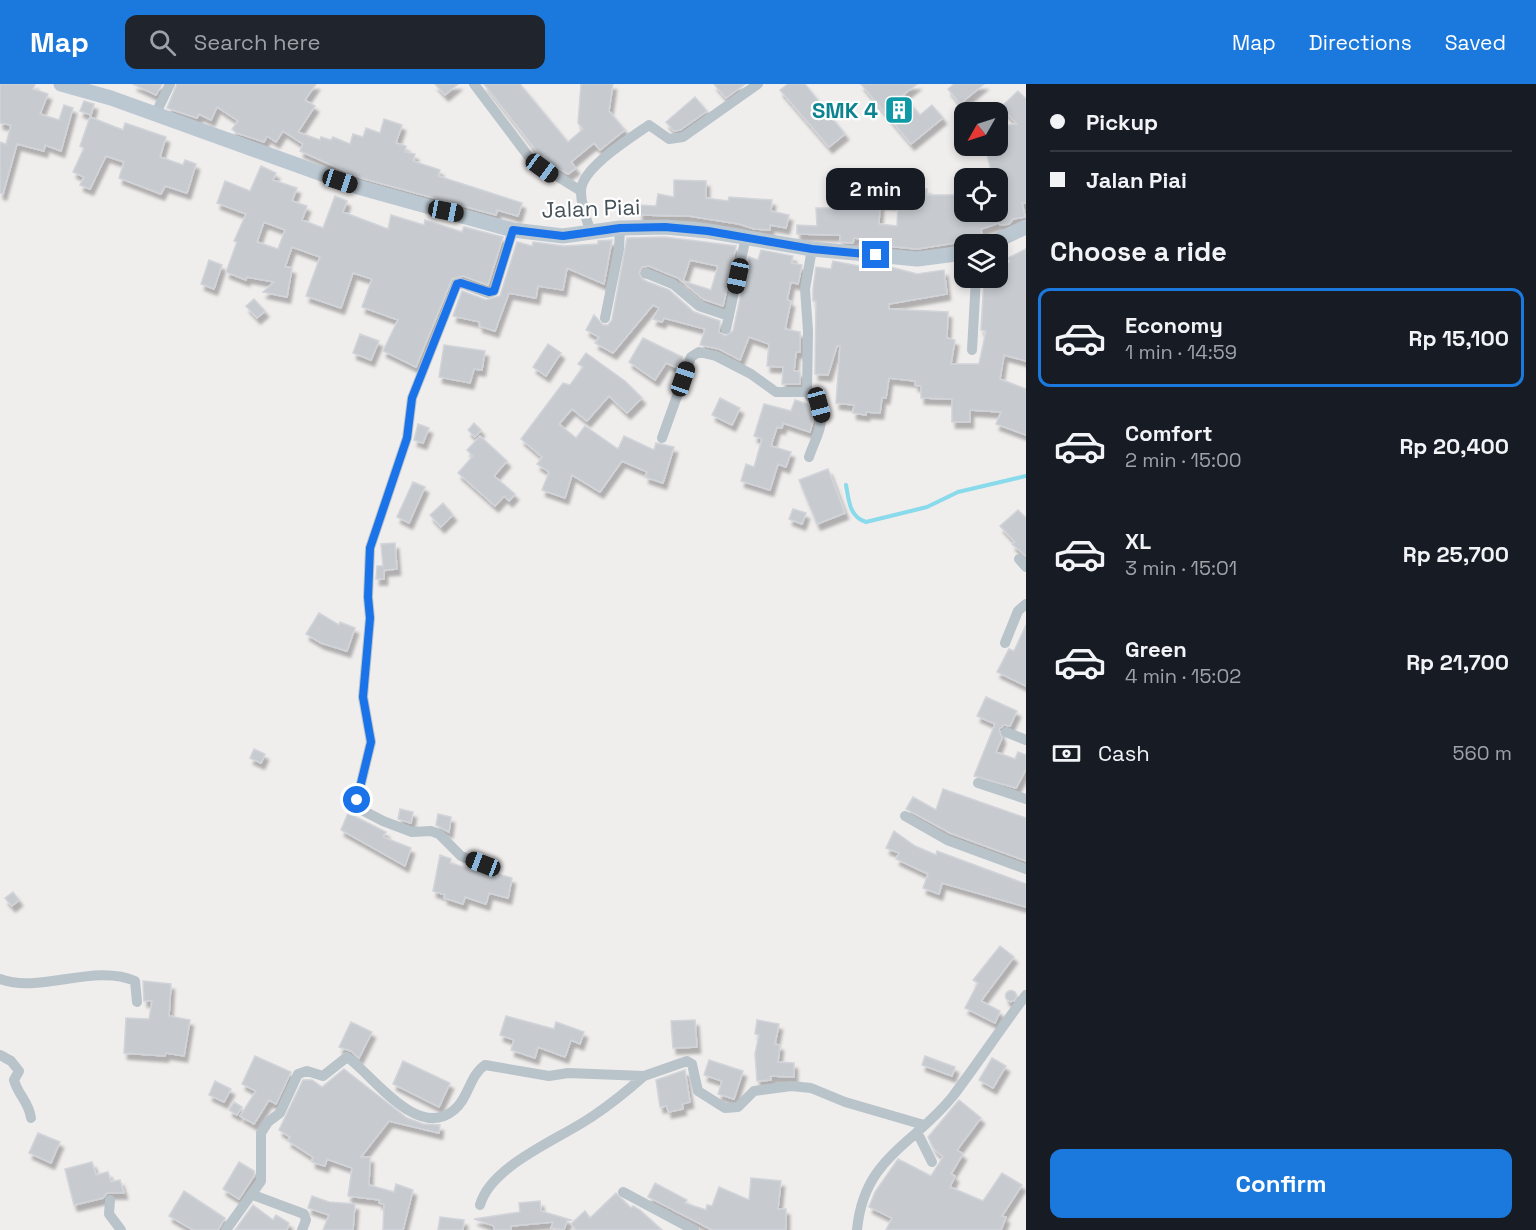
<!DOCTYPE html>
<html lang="en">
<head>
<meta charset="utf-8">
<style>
  :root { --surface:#171b24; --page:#20242c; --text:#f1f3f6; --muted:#9ea1a6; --line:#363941; --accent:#1b78dc }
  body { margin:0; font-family:"Space Grotesk",sans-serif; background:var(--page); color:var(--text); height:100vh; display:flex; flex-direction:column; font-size:22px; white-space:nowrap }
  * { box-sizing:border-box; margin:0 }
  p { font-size:20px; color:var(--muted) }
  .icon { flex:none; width:33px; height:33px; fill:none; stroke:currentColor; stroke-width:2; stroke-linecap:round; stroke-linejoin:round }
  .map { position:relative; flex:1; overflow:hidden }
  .panel { display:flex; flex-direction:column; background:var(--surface); width:510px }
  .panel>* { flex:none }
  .hud { display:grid; align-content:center; height:132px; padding:0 24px; background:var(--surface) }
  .needle { width:39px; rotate:231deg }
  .controls { position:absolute; left:954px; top:18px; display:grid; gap:12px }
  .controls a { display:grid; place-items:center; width:54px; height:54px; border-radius:12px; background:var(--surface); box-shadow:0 3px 9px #0003; font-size:30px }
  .end { position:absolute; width:27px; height:27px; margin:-14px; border:8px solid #1a73e8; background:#fff; box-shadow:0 0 0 3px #fff }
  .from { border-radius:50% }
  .bubble { position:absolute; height:42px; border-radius:12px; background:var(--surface); box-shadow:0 3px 9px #0003; font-size:20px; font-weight:600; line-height:42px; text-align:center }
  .car { position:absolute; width:18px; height:36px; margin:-18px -9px; border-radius:8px; box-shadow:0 0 4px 2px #0007; background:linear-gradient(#222 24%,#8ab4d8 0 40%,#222 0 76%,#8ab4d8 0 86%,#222 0) }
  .hud b { display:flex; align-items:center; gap:21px; height:57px; font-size:22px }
  .hud b+b { border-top:2px solid var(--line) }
  .hud i { width:15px; height:15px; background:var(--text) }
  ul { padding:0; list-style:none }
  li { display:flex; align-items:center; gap:18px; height:99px; margin:0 12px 9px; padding:0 12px; border:3px solid transparent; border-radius:12px }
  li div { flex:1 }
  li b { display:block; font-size:22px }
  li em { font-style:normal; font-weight:600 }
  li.selected { border-color:var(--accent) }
  li>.icon { width:54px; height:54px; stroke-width:1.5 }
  h2 { padding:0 24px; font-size:27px; line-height:72px }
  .pay { display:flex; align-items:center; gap:15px; height:66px; padding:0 24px; font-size:22px }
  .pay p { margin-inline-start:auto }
  .button { display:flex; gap:12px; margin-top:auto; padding:12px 24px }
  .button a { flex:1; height:69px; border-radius:12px; background:var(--accent); color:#fff; font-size:24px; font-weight:600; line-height:69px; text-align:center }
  header { display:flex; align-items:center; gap:36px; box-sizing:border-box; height:84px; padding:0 30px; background:var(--accent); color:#fff }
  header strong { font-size:28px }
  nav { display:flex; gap:33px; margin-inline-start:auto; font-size:21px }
  .search { width:420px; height:54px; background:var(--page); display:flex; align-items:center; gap:15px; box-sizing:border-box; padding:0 21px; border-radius:12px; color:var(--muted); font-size:22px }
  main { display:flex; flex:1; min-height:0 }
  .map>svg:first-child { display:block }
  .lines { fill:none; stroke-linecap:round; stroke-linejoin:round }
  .stream { stroke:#89daea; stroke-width:4 }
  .building { fill:#c7cbd0; stroke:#d1d4d9; stroke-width:1.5; fill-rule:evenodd; filter:url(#shadow) }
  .street { stroke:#b9c3ca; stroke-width:10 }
  .secondary { stroke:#bbc7d1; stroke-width:15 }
  .route { stroke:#1a73e8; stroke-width:8 }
  .labels { text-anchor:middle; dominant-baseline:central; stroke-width:4.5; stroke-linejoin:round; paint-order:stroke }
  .culture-label { font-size:22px; font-weight:bold; fill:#0d838f; stroke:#fff; text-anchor:end }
  .street-label { font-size:22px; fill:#46525a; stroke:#fff }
</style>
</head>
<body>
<header>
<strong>Map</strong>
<div class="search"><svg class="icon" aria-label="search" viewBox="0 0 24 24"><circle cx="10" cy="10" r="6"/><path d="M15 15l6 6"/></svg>Search here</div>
<nav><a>Map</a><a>Directions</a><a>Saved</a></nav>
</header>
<main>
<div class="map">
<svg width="1026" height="1146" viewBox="0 0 1026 1146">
  <defs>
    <filter id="shadow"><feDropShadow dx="3.5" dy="6" stdDeviation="1.5" flood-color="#0004"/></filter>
  </defs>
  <rect width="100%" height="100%" fill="#f0eded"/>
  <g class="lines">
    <path class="stream" d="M846,401C849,416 849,433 866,438L927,423L958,408L1026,392"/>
  </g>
  <path class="building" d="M0,0H35L33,5L48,10L40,30L59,36L64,21L73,24L61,67L45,61L44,67L17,60L3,110L0,109V58L6,60L11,41L0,39Z
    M133,0H162L156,11Z
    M177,0H316L305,16L315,22L298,48L320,56L321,53L331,56L333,53L350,60L353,50L363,53L366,44L380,49L384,35L402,41L396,59L406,62L405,68L415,70L413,77L440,86L438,92L522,119L518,132L497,126L496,131L361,94L300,67L303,60L283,47L276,58L267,52L264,58L237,49L232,45L238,37L217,23L211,36L199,30L197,34L167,24Z
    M435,0H458L445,11Z
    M484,0H520L568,58L583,45L578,39L581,0H613L609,27L625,46L600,66L594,59L571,78L576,84L568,90L549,79L544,72L542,74Z
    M714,0H745L726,14Z
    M788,0H805L845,50L829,63L780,6Z
    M861,0H917L903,11L920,31L932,21L943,34L911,60Z
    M954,0H984L960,20L948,5Z
    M1018,7L1026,15V119H1022L1025,133L1013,135L1009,140L1000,141L999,139L981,145L982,153L979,160H969L967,157L917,165L876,161L877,157L854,154L853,159L840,158V151L797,150V141L817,142L816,124H845L844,100H862L861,91H876V102L897,103V99H910V105H927V111H955V129L958,131L975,128H998V94H993L985,62H998V43L1017,40L1001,23ZM880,119L898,120L897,142L879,140Z
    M695,13L707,27L680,46L674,47L666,38Z
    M84,17L94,20L91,31L80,27Z
    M90,33L123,46L125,39L166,53L160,73L183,81L185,76L196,80L187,109L165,102L161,110L119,94L124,78L106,72L90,105L80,101L84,93L73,88L84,64L80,62Z
    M261,82L276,89L273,96L297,104L292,117L307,122L302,136L323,144L335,112L347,117L343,128L388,145L391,131L424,141L425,136L462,148L464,143L503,153L488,201L463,192L452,195L416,283L383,267L398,236L362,223L372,195L353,189L341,224L306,212L320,173L292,163L285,183L292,184L287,213L263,208L274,198L247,193L246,196L226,188L237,158L234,157L246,130L217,119L225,97L250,107ZM264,138L285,146L278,165L257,158Z
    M674,96L706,97V114L728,117L729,113L772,116L771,127L789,131L786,144L770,141V146L754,145L739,140L689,132L639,131L640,121L656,122L658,110L674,113Z
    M665,153L736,162L723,222L703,215L678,194L649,182L642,183L639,189L643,196L669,206L694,228L720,237L719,248L725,252L733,247L749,173L758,176L761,166L793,172L791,179L802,181L798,200L791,198L787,216L791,217L785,245L800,248V268H796L794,287L800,288V300H782L783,283L767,282L769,260L749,253L740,276L719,265L700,261L705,245L664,234L662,238L653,235L659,224L653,221L613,269L595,259L599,253L586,246L594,231L603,241H608L612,236L627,154ZM690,176L718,182L711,206L683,197Z
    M612,156L604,200L567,184L563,206L538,202L536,214L509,209L495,247L479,242L480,238L453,232L462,207L486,216L500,212L517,158L532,162L533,158L564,162L598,160V157Z
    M1026,165V277L1004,271L1000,295L1026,305V351L996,340L1001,328L970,326V338H952V315L921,314V302L915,301V297L889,294L886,314L882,313L880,329L866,328V331L853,329L854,321L836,319L840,262H837L828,291L815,290L816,217H813V205L816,183L831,185L833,177L875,185V181L887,182L917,190L944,186L947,210L889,220V225L948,228L947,254L955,256L951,280H979L986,247L981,246L984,196H1006L999,184L1010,178L1008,174Z
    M209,176L222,181L214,205L201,200Z
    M254,215L265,227L257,234L246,222Z
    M360,250L379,257L371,276L353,269Z
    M643,254L682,273L678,284L666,279L655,296L629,278Z
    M548,260L561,269L546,292L533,283Z
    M444,261L485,267L482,286L474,285L470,299L439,293Z
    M586,269L625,297L642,314L627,329L609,312L587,337L572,325L559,340L576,354L585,342L618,365L624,352L654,366L656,359L674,363L663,399L645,393L647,388L622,377L600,408L572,391L565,414L542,406L549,388L537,380L542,373L521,355L563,299L570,301L583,283L578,280Z
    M720,314L740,324L732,341L712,331Z
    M795,316L807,320L812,328L813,337L810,348L783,339L782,344L777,343L771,362L791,368L786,383L778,380L770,406L741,397L746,380L754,383L762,355L754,352L764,320L791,327Z
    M474,339L481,346L475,353L468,346Z
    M418,340L429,344L423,359L414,356Z
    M480,352L507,377L494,392L515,410L509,417L504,412L495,422L458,389L473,372L467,366Z
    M828,385L845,429L817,440L799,396Z
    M413,398L425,403L409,439L397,433Z
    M443,419L453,431L441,443L430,431Z
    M793,425L806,429L802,440L789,435Z
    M1018,426L1026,434V472L1012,460L1015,458L1000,442Z
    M395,459L397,485L384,486V495H376L377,482H383L381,460Z
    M319,529L339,541L340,538L355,544L347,567L321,559L306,550Z
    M1026,541V602L997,588L1009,565L1014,567Z
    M986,613L1017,627L1010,642L1004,641L999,645L1002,654L996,668L1015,675L1018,668L1026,671V685L1016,704L974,692L995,640L977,632Z
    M254,665L265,670L261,679L250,674Z
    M943,705L1026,734V777L950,749L906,725L913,713L936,726Z
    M400,725L413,728L411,739L398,735Z
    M348,729L386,748L383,753L411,764L405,782L341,746Z
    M438,730L451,733L449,748L436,741Z
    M894,747L915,762L936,771L937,767L1026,800V823L942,799L939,810L923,804L928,790L896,775L899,769L886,764Z
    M440,771L451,775L450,779L497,793L498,790L512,794L508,814L489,809L486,820L465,813L463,820L444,814L445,811L433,807Z
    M13,808L19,816L12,822L5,814Z
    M1000,862L1014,873L981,917L1000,927L995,939L965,924L978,899L973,896Z
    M143,897L171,900L169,932L190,936L184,972L166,969L165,972L124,969L126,934L149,935L152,917H144Z
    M1005.5 912a5.5 5.5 0 1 1 11 0a5.5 5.5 0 1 1-11 0Z
    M506,932L554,945L556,938L584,948L580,960L571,956L565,973L538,963L535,974L511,966L514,956L500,951Z
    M695,936L697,963L673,964L671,937Z
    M757,936L779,940L775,960L780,961L778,978L794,979V993L770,992L771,996L757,997L755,970L759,951L755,950Z
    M351,938L372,948L359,974L351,967L339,963Z
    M255,972L291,988L276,1020L269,1016L254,1040L240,1032L256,1007L242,1000Z
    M925,972L955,983L952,992L922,981Z
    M992,974L1006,982L993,1004L979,996Z
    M709,976L743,987L734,1015L718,1010L722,997L704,991Z
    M403,977L450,999L439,1023L393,1000Z
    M344,985L407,1034L423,1040L440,1041L439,1049L389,1037L361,1073H370L369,1101L394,1108L396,1100L413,1106L403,1146H383L384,1120L379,1119L380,1116L348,1112L352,1084L327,1075L325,1082L312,1078L313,1073L288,1057L290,1053L279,1046L303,996H312L322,1003Z
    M685,986L690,1018L682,1020L683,1025L668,1028L667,1022L660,1023L656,996Z
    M215,997L231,1005L224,1018L209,1011Z
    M959,1016L981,1034L957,1066L963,1070L951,1090L955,1092L950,1103L983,1117L1002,1089L1022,1101L1002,1132L1006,1133L1001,1146H886L892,1134L869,1123L875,1108L898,1075L931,1092L943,1073L934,1065L928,1053Z
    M234,1018L242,1023L237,1031L229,1026Z
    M38,1049L60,1058L51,1079L29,1069Z
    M92,1078L96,1091L108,1088L111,1098L120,1096L124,1109H107L103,1114L74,1121L65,1085Z
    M239,1078L254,1087V1092L239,1115L223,1105Z
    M751,1094L781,1097L778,1125H786V1146H712L648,1113L655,1099L687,1116L685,1119L706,1126L707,1121L712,1122L719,1103L749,1116Z
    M184,1107L225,1134L218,1146H193L169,1132Z
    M616,1109L631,1124L633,1122L640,1126L662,1146H576L571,1140L585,1127L590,1134Z
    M312,1112L329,1118L355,1120L353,1146H323L329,1131L308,1124Z
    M540,1117L541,1127L571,1136L567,1137L564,1146L551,1144L553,1138L511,1142V1146H494V1142L474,1135L520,1128L519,1119Z
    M253,1121L273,1136L276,1131L289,1139L287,1146H235Z
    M440,1133L464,1136L463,1146H438Z"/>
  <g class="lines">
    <path class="street" d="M474,0L532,77L581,107
      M155,31L170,0
      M591,148C586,135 581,121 581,107C581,84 631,54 649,41L669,55L683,53L758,0
      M646,189L673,200L699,222L729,232
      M605,234L619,165L620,144
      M726,245L746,153
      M972,266L976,194
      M662,354L691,273L699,268L716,272L751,290L776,308H807
      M809,373C820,342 830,335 807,308L808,247L805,205L812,165
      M1019,475L1026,483
      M1005,559L1018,527L1026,520
      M1006,648L1026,656
      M978,699L1026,715
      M905,732L947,756L1026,785
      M483,781L461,772L439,750L431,747L412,748L383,737L360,725L357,716L371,658L363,613L370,534L368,513L370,464L407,354L412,314L457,200L461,199L488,209L494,207L513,146
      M0,895C40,910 94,879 135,897L137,918
      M0,971L11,977L19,987L14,996C18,1011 29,1018 31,1034
      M917,1048L932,1078
      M623,1108L694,1146
      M253,1111L304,1130L306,1136L302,1146
      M110,1116L109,1130L121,1146
      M480,1121C491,1081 560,1055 593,1032C611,1020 627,1007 644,992
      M226,1146L261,1097V1049L268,1038L280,1029L298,990L307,987L323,992L347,973C373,991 417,1057 454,1026C469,1014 469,992 485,981L549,992L568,989L644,992L687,977L692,980L698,1007L725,1024L738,1023L754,1007L791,1002L811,1004L845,1018L924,1041
      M857,1146C864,1073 913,1062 953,1012C978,979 1001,944 1026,911"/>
    <path class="secondary" d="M61,0L111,14L358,103L513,146L563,152L620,144L665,143L708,147L812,165L876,171L917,175L964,169
      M989,160L1026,143"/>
  </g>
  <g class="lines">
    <path class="route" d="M357,716L371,658L363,613L370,534L368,513L370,464L407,354L412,314L457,200L461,199L489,208L494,207L513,146L563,152L620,144L665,143L708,147L812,165L876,171"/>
  </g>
  <defs>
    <g id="building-square" transform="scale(1.5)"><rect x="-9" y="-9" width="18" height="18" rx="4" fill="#0f9aa8" stroke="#fff"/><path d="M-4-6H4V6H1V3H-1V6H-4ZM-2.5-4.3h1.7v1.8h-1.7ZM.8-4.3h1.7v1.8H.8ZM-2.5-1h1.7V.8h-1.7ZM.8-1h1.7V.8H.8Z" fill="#fff"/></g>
  </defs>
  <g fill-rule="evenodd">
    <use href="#building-square" x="899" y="26"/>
  </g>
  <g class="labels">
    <g class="culture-label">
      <text x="878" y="26">SMK 4</text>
    </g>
    <g class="street-label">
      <text transform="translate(591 124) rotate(-2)">Jalan Piai</text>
    </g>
  </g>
</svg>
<div class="controls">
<a><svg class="needle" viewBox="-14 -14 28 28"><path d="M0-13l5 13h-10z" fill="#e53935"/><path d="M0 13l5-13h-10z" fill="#9ea1a6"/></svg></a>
<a><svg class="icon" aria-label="locate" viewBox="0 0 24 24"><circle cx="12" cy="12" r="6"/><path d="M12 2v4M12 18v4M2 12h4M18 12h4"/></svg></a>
<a><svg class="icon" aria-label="layers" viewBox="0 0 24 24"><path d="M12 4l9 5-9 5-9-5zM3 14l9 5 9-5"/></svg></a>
</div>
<i class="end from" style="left:357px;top:716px"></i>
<i class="end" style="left:876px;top:171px"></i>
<div class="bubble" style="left:826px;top:84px;width:99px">2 min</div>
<i class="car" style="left:542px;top:84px;rotate:126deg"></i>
<i class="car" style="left:340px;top:97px;rotate:108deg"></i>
<i class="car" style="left:446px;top:127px;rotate:101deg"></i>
<i class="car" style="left:738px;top:192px;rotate:192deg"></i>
<i class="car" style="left:683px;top:295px;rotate:19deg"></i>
<i class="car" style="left:819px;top:321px;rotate:165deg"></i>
<i class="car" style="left:483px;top:780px;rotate:291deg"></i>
</div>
<section class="panel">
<div class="hud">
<b><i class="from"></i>Pickup</b>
<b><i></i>Jalan Piai</b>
</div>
<h2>Choose a ride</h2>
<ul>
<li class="selected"><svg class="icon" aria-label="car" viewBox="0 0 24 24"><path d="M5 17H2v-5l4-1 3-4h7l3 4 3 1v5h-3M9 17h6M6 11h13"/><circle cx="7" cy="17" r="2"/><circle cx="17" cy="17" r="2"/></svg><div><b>Economy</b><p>1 min · 14:59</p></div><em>Rp 15,100</em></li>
<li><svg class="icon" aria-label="car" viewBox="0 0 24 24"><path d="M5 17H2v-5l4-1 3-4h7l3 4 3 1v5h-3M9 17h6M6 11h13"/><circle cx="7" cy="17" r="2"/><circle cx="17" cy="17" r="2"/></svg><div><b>Comfort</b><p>2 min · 15:00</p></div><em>Rp 20,400</em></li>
<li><svg class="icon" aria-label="car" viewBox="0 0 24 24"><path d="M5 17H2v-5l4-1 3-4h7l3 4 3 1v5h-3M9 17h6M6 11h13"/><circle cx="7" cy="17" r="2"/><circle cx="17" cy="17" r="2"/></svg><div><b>XL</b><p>3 min · 15:01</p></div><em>Rp 25,700</em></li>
<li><svg class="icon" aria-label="car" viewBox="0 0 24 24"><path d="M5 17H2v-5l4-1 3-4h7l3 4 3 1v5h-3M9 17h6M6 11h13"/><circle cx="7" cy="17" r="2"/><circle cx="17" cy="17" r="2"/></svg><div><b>Green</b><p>4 min · 15:02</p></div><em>Rp 21,700</em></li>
</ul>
<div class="pay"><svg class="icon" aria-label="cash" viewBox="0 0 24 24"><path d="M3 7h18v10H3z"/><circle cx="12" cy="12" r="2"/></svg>Cash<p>560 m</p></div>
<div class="button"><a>Confirm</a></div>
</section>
</main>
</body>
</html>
